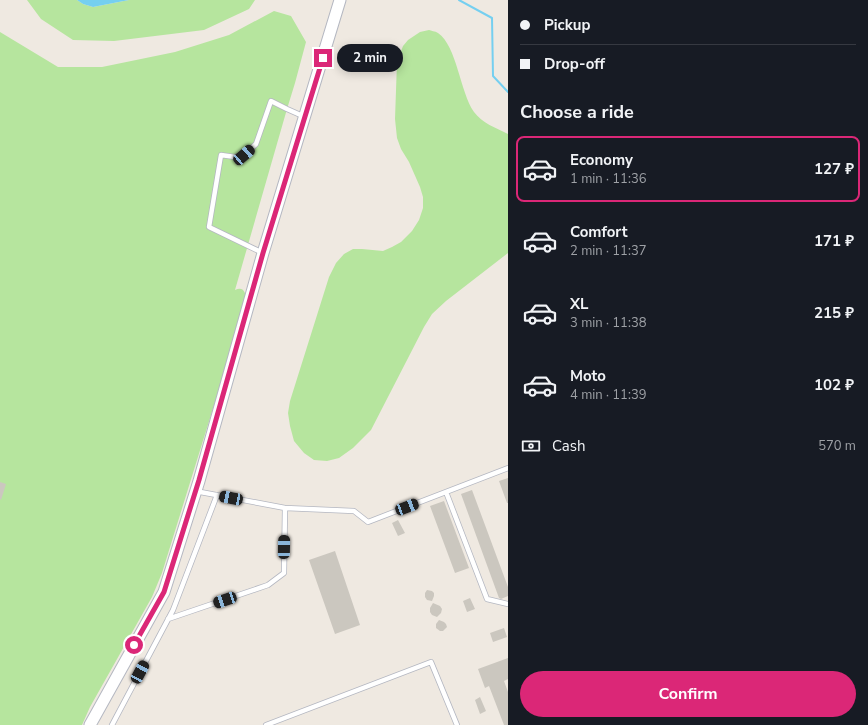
<!DOCTYPE html>
<html lang="en">
<head>
<meta charset="utf-8">
<style>
  :root { --surface:#171b24; --page:#242831; --text:#f1f3f6; --muted:#9ea1a6; --line:#363941; --accent:#db2777 }
  body { margin:0; font-family:"Nunito Sans",sans-serif; background:var(--page); color:var(--text); height:100vh; display:flex; flex-direction:column; font-size:15px; white-space:nowrap }
  * { box-sizing:border-box; margin:0 }
  p { font-size:13px; color:var(--muted) }
  .icon { flex:none; width:22px; height:22px; fill:none; stroke:currentColor; stroke-width:2; stroke-linecap:round; stroke-linejoin:round }
  .map { position:relative; flex:1; overflow:hidden }
  .side { display:flex; flex-direction:column; background:var(--surface); width:360px }
  .side>* { flex:none }
  .guide { display:grid; align-content:center; height:88px; padding:0 12px; background:var(--surface) }
  .end { position:absolute; width:18px; height:18px; margin:-9px; border:5px solid #db2777; background:#fff; box-shadow:0 0 0 2px #fff }
  .from { border-radius:50% }
  .bubble { position:absolute; height:28px; border-radius:14px; background:var(--surface); box-shadow:0 2px 10px #0003; font-size:13px; font-weight:700; line-height:28px; text-align:center }
  .car { position:absolute; width:12px; height:24px; margin:-12px -6px; border-radius:5px; box-shadow:0 0 3px 1px #0007; background:linear-gradient(#222 24%,#8ab4d8 0 40%,#222 0 76%,#8ab4d8 0 86%,#222 0) }
  .guide b { display:flex; align-items:center; gap:14px; height:38px; font-size:15px }
  .guide b+b { border-top:1px solid var(--line) }
  .guide i { width:10px; height:10px; background:var(--text) }
  ul { padding:0; list-style:none }
  li { display:flex; align-items:center; gap:12px; height:66px; margin:0 8px 6px; padding:0 4px; border:2px solid transparent; border-radius:8px }
  li div { flex:1 }
  li b { display:block; font-size:15px }
  li em { font-style:normal; font-weight:700 }
  li.selected { border-color:var(--accent) }
  li>.icon { width:36px; height:36px; stroke-width:1.5 }
  h2 { padding:0 12px; font-size:18px; line-height:48px }
  .pay { display:flex; align-items:center; gap:10px; height:44px; padding:0 12px; font-size:15px }
  .pay p { margin-inline-start:auto }
  .button { display:flex; gap:8px; margin-top:auto; padding:8px 12px }
  .button a { flex:1; height:46px; border-radius:24px; background:var(--accent); color:#fff; font-size:16px; font-weight:700; line-height:46px; text-align:center }
  main { display:flex; flex:1; min-height:0 }
  .map>svg:first-child { display:block }
  .green { fill:#b6e59e }
  .water { fill:#75cff0 }
  .lines { fill:none; stroke-linecap:round; stroke-linejoin:round }
  .stream { stroke:#75cff0; stroke-width:2 }
  .building { fill:#cbc7bf }
  .service-casing { stroke:#b4b7c1; stroke-width:6 }
  .tertiary-casing { stroke:#b4b7c1; stroke-width:13 }
  .service { stroke:#fff; stroke-width:4.5 }
  .tertiary { stroke:#fff; stroke-width:11 }
  .route { stroke:#db2777; stroke-width:5 }
</style>
</head>
<body>
<main>
<div class="map">
<svg width="508" height="725" viewBox="0 0 508 725">
  <rect width="100%" height="100%" fill="#efe9e1"/>
  <path class="green" d="M27,0H77L83,4L93,7L129,0H255L249,9L204,30L114,41L73,40L41,19Z
    M274,11L291,16L306,42L295,83L287,109L235,290C244,286 246,293 246,302L162,573L152,597L90,707L82,725H0V32L58,67H102L175,52L229,35Z
    M429,30C431,31 435,31 438,33C457,46 460,92 474,112C482,123 496,128 508,134V253L446,301L432,314L424,327L371,430L353,448L339,458L327,461L314,460L304,453L294,441L290,426L288,413L290,401L329,277L336,263L344,254L353,249H362L383,251L392,247L401,242L412,231L419,220L423,208V197L420,187L409,162L401,149L397,138L395,119L397,62L403,46L408,40L420,32Z"/>
  <path class="water" d="M77,0H129L93,7L83,4Z"/>
  <g class="lines">
    <path class="stream" d="M459,0L492,18L493,76L508,92"/>
  </g>
  <path class="building" d="M508,478V503H507L499,481Z
    M0,482L6,484L1,500L0,499Z
    M472,490L508,587V596L501,599L499,598L461,494Z
    M444,501L469,568L455,573L430,506Z
    M398,520L405,533L398,536L392,523Z
    M335,551L360,625L335,634L309,560Z
    M427,590L432,591L434,593V596L432,601L427,600L425,597V593Z
    M470,598L475,609L467,612L463,601Z
    M433,603L440,606L442,609L441,613L437,617L432,615L430,612V608Z
    M439,620L444,622L446,624L447,627L443,631H440L436,628V624Z
    M504,628L507,637L493,642L490,633Z
    M508,658V679L504,681L508,692V725H504L489,686L485,688L478,669Z
    M480,697L486,711L480,714L475,700Z"/>
  <g class="lines">
    <g class="service-casing">
      <path id="service" d="M263,253L209,227L221,155L235,157L244,155L256,144L271,101L287,109L305,117
        M195,491L285,508L354,511L368,522L508,468
        M446,492L487,599L508,604
        M168,619L268,585L284,573L285,508
        M112,725L173,610L217,495
        M266,725L431,662L457,725"/>
    </g>
    <g class="tertiary-casing">
      <path id="tertiary" d="M90,725L164,592L199,481L263,253L340,0"/>
    </g>
    <use href="#service" class="service"/>
    <use href="#tertiary" class="tertiary"/>
  </g>
  <g class="lines">
    <path class="route" d="M134,645L164,592L199,480L263,253L323,58"/>
  </g>
</svg>
<i class="end from" style="left:134px;top:645px"></i>
<i class="end" style="left:323px;top:58px"></i>
<div class="bubble" style="left:337px;top:44px;width:66px">2 min</div>
<i class="car" style="left:244px;top:155px;rotate:49deg"></i>
<i class="car" style="left:231px;top:498px;rotate:281deg"></i>
<i class="car" style="left:407px;top:507px;rotate:69deg"></i>
<i class="car" style="left:284px;top:547px;rotate:1deg"></i>
<i class="car" style="left:225px;top:600px;rotate:251deg"></i>
<i class="car" style="left:140px;top:672px;rotate:28deg"></i>
</div>
<section class="side">
<div class="guide">
<b><i class="from"></i>Pickup</b>
<b><i></i>Drop-off</b>
</div>
<h2>Choose a ride</h2>
<ul>
<li class="selected"><svg class="icon" aria-label="car" viewBox="0 0 24 24"><path d="M5 17H2v-5l4-1 3-4h7l3 4 3 1v5h-3M9 17h6M6 11h13"/><circle cx="7" cy="17" r="2"/><circle cx="17" cy="17" r="2"/></svg><div><b>Economy</b><p>1 min · 11:36</p></div><em>127 ₽</em></li>
<li><svg class="icon" aria-label="car" viewBox="0 0 24 24"><path d="M5 17H2v-5l4-1 3-4h7l3 4 3 1v5h-3M9 17h6M6 11h13"/><circle cx="7" cy="17" r="2"/><circle cx="17" cy="17" r="2"/></svg><div><b>Comfort</b><p>2 min · 11:37</p></div><em>171 ₽</em></li>
<li><svg class="icon" aria-label="car" viewBox="0 0 24 24"><path d="M5 17H2v-5l4-1 3-4h7l3 4 3 1v5h-3M9 17h6M6 11h13"/><circle cx="7" cy="17" r="2"/><circle cx="17" cy="17" r="2"/></svg><div><b>XL</b><p>3 min · 11:38</p></div><em>215 ₽</em></li>
<li><svg class="icon" aria-label="car" viewBox="0 0 24 24"><path d="M5 17H2v-5l4-1 3-4h7l3 4 3 1v5h-3M9 17h6M6 11h13"/><circle cx="7" cy="17" r="2"/><circle cx="17" cy="17" r="2"/></svg><div><b>Moto</b><p>4 min · 11:39</p></div><em>102 ₽</em></li>
</ul>
<div class="pay"><svg class="icon" aria-label="cash" viewBox="0 0 24 24"><path d="M3 7h18v10H3z"/><circle cx="12" cy="12" r="2"/></svg>Cash<p>570 m</p></div>
<div class="button"><a>Confirm</a></div>
</section>
</main>
</body>
</html>
